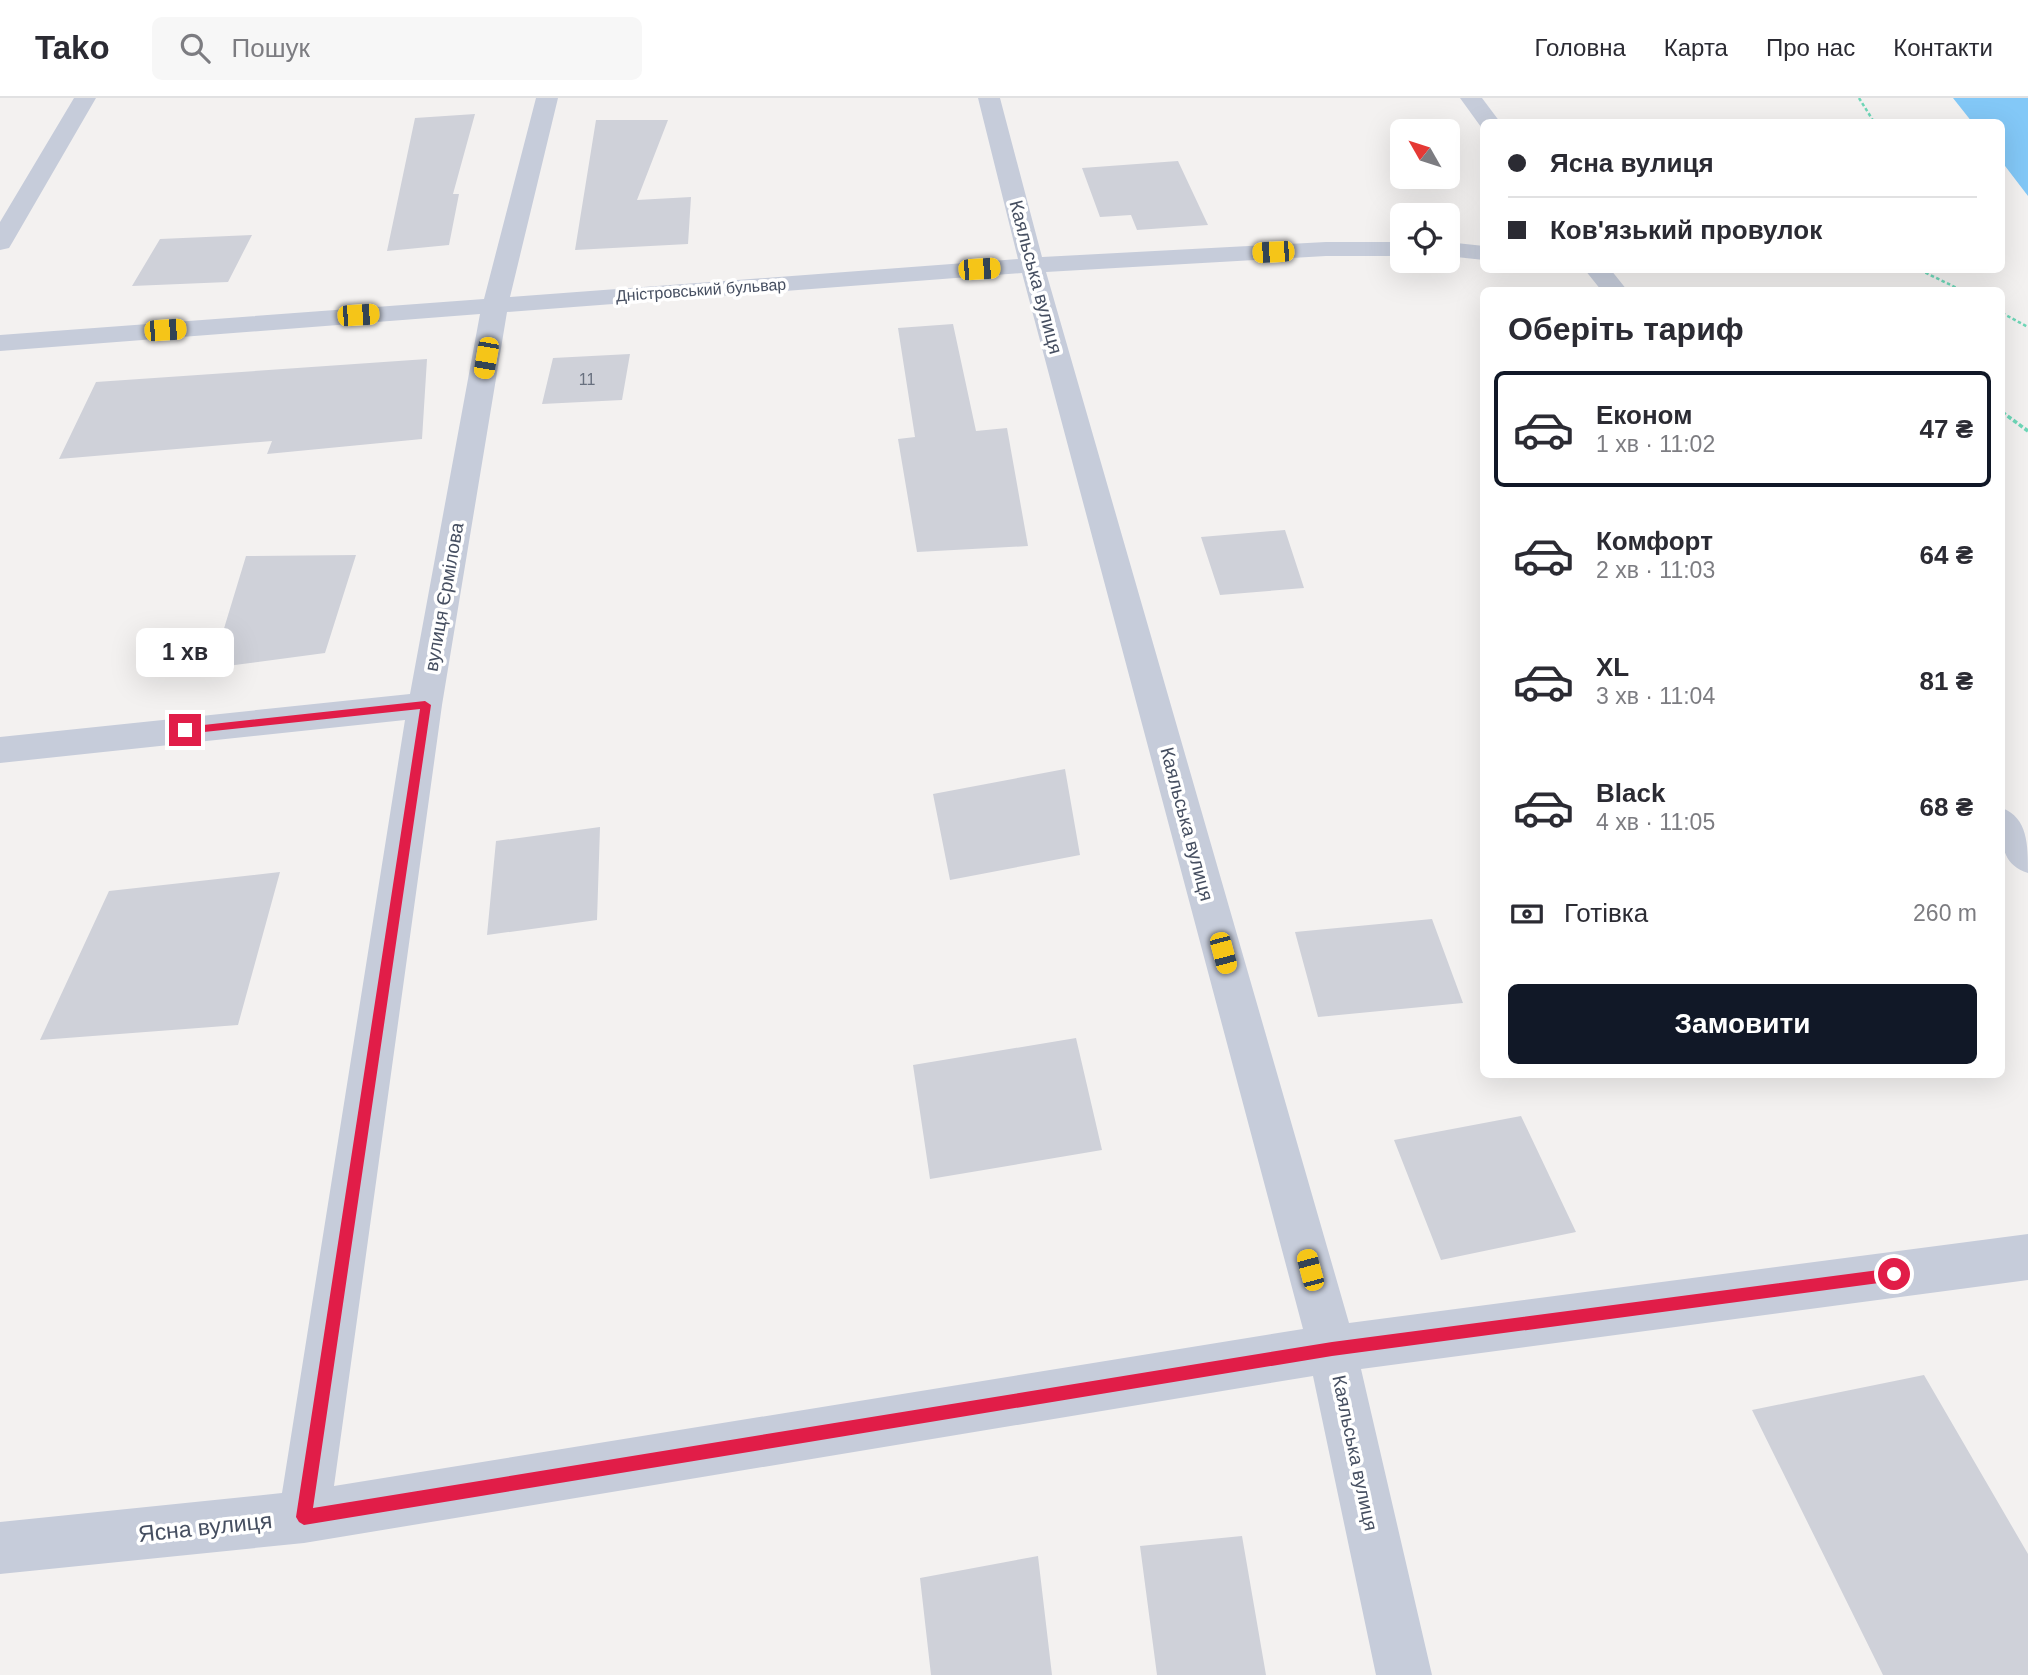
<!DOCTYPE html>
<html lang="uk">
<head>
<meta charset="utf-8">
<style>
  :root { --surface:#fff; --page:#f7f7f7; --text:#2b2b33; --muted:#7c7c81; --line:#e1e1e2; --accent:#111827 }
  body { margin:0; font-family:Arial,sans-serif; background:var(--page); color:var(--text); height:100vh; display:flex; flex-direction:column; font-size:26px; white-space:nowrap }
  * { box-sizing:border-box; margin:0 }
  p { font-size:23px; color:var(--muted) }
  .icon { flex:none; width:38px; height:38px; fill:none; stroke:currentColor; stroke-width:2; stroke-linecap:round; stroke-linejoin:round }
  .map { position:relative; flex:1; overflow:hidden }
  .side { position:absolute; left:1480px; top:189px; width:525px; height:791px; display:flex; flex-direction:column; background:var(--surface); border-radius:10px; box-shadow:0 7px 28px #0002 }
  .side>* { flex:none }
  .guide { position:absolute; left:1480px; top:21px; width:525px; height:154px; border-radius:10px; box-shadow:0 7px 28px #0002; display:grid; align-content:center; height:154px; padding:0 28px; background:var(--surface) }
  .needle { width:46px; rotate:309deg }
  .controls { position:absolute; left:1390px; top:21px; display:grid; gap:14px }
  .controls a { display:grid; place-items:center; width:70px; height:70px; border-radius:10px; background:var(--surface); box-shadow:0 7px 28px #0002; font-size:35px }
  .end { position:absolute; width:32px; height:32px; margin:-16px; border:9px solid #e11d48; background:#fff; box-shadow:0 0 0 4px #fff }
  .from { border-radius:50% }
  .bubble { position:absolute; height:49px; border-radius:10px; background:var(--surface); box-shadow:0 7px 28px #0002; font-size:23px; font-weight:600; line-height:49px; text-align:center }
  .car { position:absolute; width:21px; height:42px; margin:-21px -10px; border-radius:9px; box-shadow:0 0 5px 2px #0007; background:linear-gradient(#f5c518 24%,#345 0 40%,#f5c518 0 76%,#345 0 86%,#f5c518 0) }
  .guide b { display:flex; align-items:center; gap:24px; height:66px; font-size:26px }
  .guide b+b { border-top:2px solid var(--line) }
  .guide i { width:18px; height:18px; background:var(--text) }
  ul { padding:0; list-style:none }
  li { display:flex; align-items:center; gap:21px; height:116px; margin:0 14px 10px; padding:0 14px; border:4px solid transparent; border-radius:10px }
  li div { flex:1 }
  li b { display:block; font-size:26px }
  li em { font-style:normal; font-weight:600 }
  li.active { border-color:var(--accent) }
  li>.icon { width:63px; height:63px; stroke-width:1.5 }
  h2 { padding:0 28px; font-size:32px; line-height:84px }
  .pay { display:flex; align-items:center; gap:18px; height:77px; padding:0 28px; font-size:26px }
  .pay p { margin-inline-start:auto }
  .button { display:flex; gap:14px; margin-top:auto; padding:14px 28px }
  .button a { flex:1; height:80px; border-radius:10px; background:var(--accent); color:#fff; font-size:28px; font-weight:600; line-height:80px; text-align:center }
  header { display:flex; align-items:center; gap:42px; box-sizing:border-box; height:98px; padding:0 35px; background:var(--surface); border-bottom:2px solid var(--line) }
  header strong { font-size:33px }
  nav { display:flex; gap:38px; margin-inline-start:auto; font-size:24px }
  .search { width:490px; height:63px; background:var(--page); display:flex; align-items:center; gap:18px; box-sizing:border-box; padding:0 24px; border-radius:10px; color:var(--muted); font-size:26px }
  .map>svg:first-child { display:block }
  .water { fill:#83c8f7 }
  .building { fill:#cfd1d9 }
  .lines { fill:none; stroke-linecap:round; stroke-linejoin:round }
  .path-far1 { stroke:#6ed7b8; stroke-width:2.5; stroke-dasharray:3.5 2.5; stroke-linecap:butt }
  .path { stroke:#6ed7b8; stroke-width:3.5; stroke-dasharray:4.5 2.5; stroke-linecap:butt }
  .minor { fill:#c6ccda; fill-rule:evenodd }
  .route { fill:#e11d48 }
  .labels { text-anchor:middle; dominant-baseline:central; stroke-width:7; stroke-linejoin:round; paint-order:stroke }
  .far-street-label { font-size:16px; fill:#464f61; stroke:#fff }
  .number-label { font-size:16px; fill:#68707f }
  .street-label { font-size:19px; fill:#464f61; stroke:#fff }
  .near-street-label { font-size:23px; fill:#464f61; stroke:#fff }
</style>
</head>
<body>
<header>
<strong>Tako</strong>
<div class="search"><svg class="icon" aria-label="search" viewBox="0 0 24 24"><circle cx="10" cy="10" r="6"/><path d="M15 15l6 6"/></svg>Пошук</div>
<nav><a>Головна</a><a>Карта</a><a>Про нас</a><a>Контакти</a></nav>
</header>
<div class="map">
<svg width="2028" height="1577" viewBox="0 0 2028 1577">
  <rect width="100%" height="100%" fill="#f3f1f0"/>
  <path class="water" d="M1953,0H2028V98L2002,64V24H1972Z"/>
  <path class="building" d="M475,16L453,96H459L449,147L387,153L415,20Z
    M596,22H668L637,102L691,99L688,146L575,152Z
    M1178,63L1208,127L1137,132L1131,117L1100,119L1082,70Z
    M252,137L228,184L132,188L160,141Z
    M953,226L976,333L1007,330L1028,448L917,454L898,341L915,339L898,230Z
    M630,256L622,302L542,306L553,260Z
    M427,261L422,341L267,356L272,343L59,361L96,284Z
    M1285,432L1304,490L1220,497L1201,439Z
    M356,457L325,555L212,570L246,458Z
    M1065,671L1080,757L950,782L933,696Z
    M600,729L597,822L487,837L496,743Z
    M280,774L238,927L40,942L109,793Z
    M1432,821L1463,905L1318,919L1295,834Z
    M1076,940L1102,1052L930,1081L913,967Z
    M1521,1018L1576,1134L1441,1162L1394,1042Z
    M1924,1277L2028,1456V1577H1883L1752,1312Z
    M1242,1438L1266,1577H1157L1140,1448Z
    M1038,1458L1052,1577H931L920,1480Z"/>
  <g class="lines">
    <path class="path-far1" d="M1859,0L1874,24
      M1920,172L1961,192
      M2002,215L2028,229"/>
    <path class="path" d="M2002,314L2028,333"/>
    <path class="minor" d="M74,0H96L12,145L9,150L0,152V124Z
      M536,0H558L510,199L1018,161L978,0H1000L1042,159L1326,144H1402V158H1326L1046,174L1349,1225L2028,1136V1182L1361,1271L1432,1577H1376L1313,1278L304,1445L0,1476V1424L282,1395L405,622L0,665V639L410,596L480,216L0,253V237L484,201ZM1022,175L1303,1231L334,1388L442,607L507,214Z
      M1460,0H1482L1500,24H1484V29H1481Z
      M1447,144L1484,148V162L1447,158Z
      M1585,172H1611L1627,192H1601Z
      M2002,710C2028,720 2028,747 2028,775C1997,765 2002,737 2002,710Z"/>
  </g>
  <path class="route" d="M425,603L431,607L313,1410L1332,1244L1894,1170L1901,1176L1894,1183L1332,1258L304,1427L299,1424L296,1419L420,611L185,636L180,632L185,629Z"/>
  <g class="labels">
    <g class="far-street-label">
      <text transform="translate(701 192) rotate(-4)">Дністровський бульвар</text>
    </g>
    <g class="number-label">
      <text x="587" y="281">11</text>
    </g>
    <g class="street-label">
      <text transform="translate(1036 179) rotate(75)">Каяльська вулиця</text>
      <text transform="translate(444 499) rotate(-80)">вулиця Єрмілова</text>
      <text transform="translate(1187 726) rotate(75)">Каяльська вулиця</text>
      <text transform="translate(1355 1355) rotate(78)">Каяльська вулиця</text>
    </g>
    <g class="near-street-label">
      <text transform="translate(205 1429) rotate(-6)">Ясна вулиця</text>
    </g>
  </g>
</svg>
<div class="controls">
<a><svg class="needle" viewBox="-14 -14 28 28"><path d="M0-13l5 13h-10z" fill="#e53935"/><path d="M0 13l5-13h-10z" fill="#7c7c81"/></svg></a>
<a><svg class="icon" aria-label="locate" viewBox="0 0 24 24"><circle cx="12" cy="12" r="6"/><path d="M12 2v4M12 18v4M2 12h4M18 12h4"/></svg></a>
</div>
<i class="end from" style="left:1894px;top:1176px"></i>
<i class="end" style="left:185px;top:632px"></i>
<div class="bubble" style="left:136px;top:530px;width:98px">1 хв</div>
<i class="car" style="left:1273px;top:154px;rotate:267deg"></i>
<i class="car" style="left:979px;top:171px;rotate:86deg"></i>
<i class="car" style="left:358px;top:217px;rotate:86deg"></i>
<i class="car" style="left:165px;top:232px;rotate:86deg"></i>
<i class="car" style="left:486px;top:260px;rotate:190deg"></i>
<i class="car" style="left:1223px;top:855px;rotate:165deg"></i>
<i class="car" style="left:1310px;top:1172px;rotate:345deg"></i>
<div class="guide">
<b><i class="from"></i>Ясна вулиця</b>
<b><i></i>Ков'язький провулок</b>
</div>
<section class="side">
<h2>Оберіть тариф</h2>
<ul>
<li class="active"><svg class="icon" aria-label="car" viewBox="0 0 24 24"><path d="M5 17H2v-5l4-1 3-4h7l3 4 3 1v5h-3M9 17h6M6 11h13"/><circle cx="7" cy="17" r="2"/><circle cx="17" cy="17" r="2"/></svg><div><b>Економ</b><p>1 хв · 11:02</p></div><em>47 ₴</em></li>
<li><svg class="icon" aria-label="car" viewBox="0 0 24 24"><path d="M5 17H2v-5l4-1 3-4h7l3 4 3 1v5h-3M9 17h6M6 11h13"/><circle cx="7" cy="17" r="2"/><circle cx="17" cy="17" r="2"/></svg><div><b>Комфорт</b><p>2 хв · 11:03</p></div><em>64 ₴</em></li>
<li><svg class="icon" aria-label="car" viewBox="0 0 24 24"><path d="M5 17H2v-5l4-1 3-4h7l3 4 3 1v5h-3M9 17h6M6 11h13"/><circle cx="7" cy="17" r="2"/><circle cx="17" cy="17" r="2"/></svg><div><b>XL</b><p>3 хв · 11:04</p></div><em>81 ₴</em></li>
<li><svg class="icon" aria-label="car" viewBox="0 0 24 24"><path d="M5 17H2v-5l4-1 3-4h7l3 4 3 1v5h-3M9 17h6M6 11h13"/><circle cx="7" cy="17" r="2"/><circle cx="17" cy="17" r="2"/></svg><div><b>Black</b><p>4 хв · 11:05</p></div><em>68 ₴</em></li>
</ul>
<div class="pay"><svg class="icon" aria-label="cash" viewBox="0 0 24 24"><path d="M3 7h18v10H3z"/><circle cx="12" cy="12" r="2"/></svg>Готівка<p>260 m</p></div>
<div class="button"><a>Замовити</a></div>
</section>
</div>
</body>
</html>
